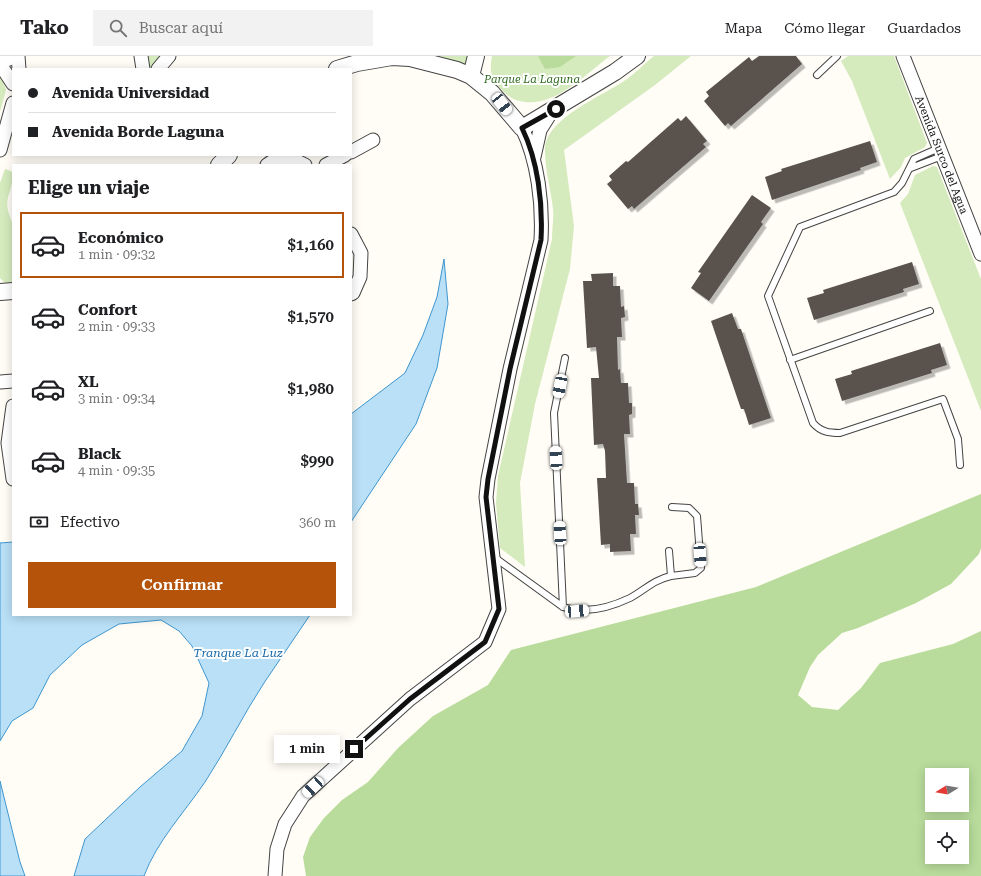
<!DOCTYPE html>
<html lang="es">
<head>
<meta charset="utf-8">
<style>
  :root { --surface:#fff; --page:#f2f2f2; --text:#202124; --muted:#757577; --line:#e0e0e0; --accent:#b45309 }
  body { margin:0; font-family:"Roboto Serif",serif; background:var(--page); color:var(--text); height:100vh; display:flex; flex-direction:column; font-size:15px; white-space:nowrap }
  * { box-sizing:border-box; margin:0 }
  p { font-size:13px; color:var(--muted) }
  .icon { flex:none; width:22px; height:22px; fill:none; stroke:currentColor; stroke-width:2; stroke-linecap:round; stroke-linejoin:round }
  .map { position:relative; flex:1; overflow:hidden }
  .side { position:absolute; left:12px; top:108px; width:340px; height:452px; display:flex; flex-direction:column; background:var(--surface); border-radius:0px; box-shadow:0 2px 10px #0003 }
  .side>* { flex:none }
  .guide { position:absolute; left:12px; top:12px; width:340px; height:88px; border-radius:0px; box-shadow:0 2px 10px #0003; display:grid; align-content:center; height:88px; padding:0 16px; background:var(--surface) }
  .needle { width:26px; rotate:259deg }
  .fabs { position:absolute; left:925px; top:712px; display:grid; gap:8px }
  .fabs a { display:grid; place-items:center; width:44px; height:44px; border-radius:0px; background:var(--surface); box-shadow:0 2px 10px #0003; font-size:20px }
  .end { position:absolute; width:18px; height:18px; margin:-9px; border:5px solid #111; background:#fff; box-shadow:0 0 0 2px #fff }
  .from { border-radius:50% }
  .bubble { position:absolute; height:28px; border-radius:0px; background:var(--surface); box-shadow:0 2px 10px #0003; font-size:13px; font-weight:600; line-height:28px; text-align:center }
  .car { position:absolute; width:12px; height:24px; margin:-12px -6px; border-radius:5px; box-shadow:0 0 3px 1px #0007; background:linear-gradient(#fff 24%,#345 0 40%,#fff 0 76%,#345 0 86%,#fff 0) }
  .guide b { display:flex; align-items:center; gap:14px; height:38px; font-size:15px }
  .guide b+b { border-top:1px solid var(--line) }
  .guide i { width:10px; height:10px; background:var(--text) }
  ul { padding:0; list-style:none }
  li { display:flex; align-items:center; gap:12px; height:66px; margin:0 8px 6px; padding:0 8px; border:2px solid transparent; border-radius:0px }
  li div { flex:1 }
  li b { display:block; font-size:15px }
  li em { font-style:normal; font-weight:600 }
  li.selected { border-color:var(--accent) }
  li>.icon { width:36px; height:36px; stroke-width:1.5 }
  h2 { padding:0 16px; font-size:18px; line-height:48px }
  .pay { display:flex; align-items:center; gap:10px; height:44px; padding:0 16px; font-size:15px }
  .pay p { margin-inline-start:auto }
  .cta { display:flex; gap:8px; margin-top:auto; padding:8px 16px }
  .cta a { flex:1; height:46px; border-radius:0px; background:var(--accent); color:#fff; font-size:16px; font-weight:600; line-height:46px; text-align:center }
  header { display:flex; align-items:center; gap:24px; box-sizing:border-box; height:56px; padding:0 20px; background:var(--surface); border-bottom:1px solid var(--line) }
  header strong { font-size:19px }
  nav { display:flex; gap:22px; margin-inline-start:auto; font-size:14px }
  .search { width:280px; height:36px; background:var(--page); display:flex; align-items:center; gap:10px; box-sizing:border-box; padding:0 14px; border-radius:0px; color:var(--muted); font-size:15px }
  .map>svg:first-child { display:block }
  .green { fill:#d5ebbd }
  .forest { fill:#b9dc9c; fill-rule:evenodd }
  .water { fill:#b9e0f7; stroke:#3f96cf }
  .building { fill:#5a524d; filter:url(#shadow) }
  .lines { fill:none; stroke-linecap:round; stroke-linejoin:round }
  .service-casing { stroke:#444; stroke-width:8 }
  .minor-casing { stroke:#444; stroke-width:15 }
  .tertiary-casing { stroke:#444; stroke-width:18 }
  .service { stroke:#fff; stroke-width:6 }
  .minor { stroke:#fff; stroke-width:13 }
  .tertiary { stroke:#fff; stroke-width:16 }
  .route { stroke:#111; stroke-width:5 }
  .labels { text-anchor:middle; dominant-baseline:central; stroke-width:4; stroke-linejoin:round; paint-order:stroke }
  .park-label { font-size:11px; font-style:italic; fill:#2f6b1f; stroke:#fff }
  .street-label { font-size:11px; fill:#111; stroke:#fff }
  .water-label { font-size:12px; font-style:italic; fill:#1768a6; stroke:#fff }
</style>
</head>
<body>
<header>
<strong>Tako</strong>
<div class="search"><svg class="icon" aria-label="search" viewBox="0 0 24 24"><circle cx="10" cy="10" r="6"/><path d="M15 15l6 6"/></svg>Buscar aquí</div>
<nav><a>Mapa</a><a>Cómo llegar</a><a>Guardados</a></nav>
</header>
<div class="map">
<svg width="981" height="820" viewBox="0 0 981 820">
  <defs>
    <filter id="shadow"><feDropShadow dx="3.5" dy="3.5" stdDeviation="0" flood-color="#0004"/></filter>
  </defs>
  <rect width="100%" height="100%" fill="#fffdf5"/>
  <path class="green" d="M146,0H161L149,13Z
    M425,0H469L466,10Z
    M492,0H610C584,19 551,56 516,44C511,43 507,38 503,35C491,25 489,15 492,0Z
    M654,0H691L655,29L564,94L574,170L570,213L535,348L520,427L525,511L500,492L496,447L498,420L552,183C552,173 554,162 553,153C551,134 545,114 545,95C543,64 602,40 624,25C635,18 644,8 654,0Z
    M848,0H894L927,87L925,91L905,102L901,111L890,123L852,25L841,5Z
    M0,18L6,34L0,56Z
    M933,110L937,111L981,223V355L900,147L908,138L915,119Z
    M5,113L13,116C13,140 0,141 13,168V226L5,227L0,222V127Z"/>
  <path class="forest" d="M538,0H576L560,11L545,13Z
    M981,438V492L979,498L951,528L916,547L858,572L842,577L818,599L810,611L798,639L812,651L838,654L861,632L880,607L953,588L981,575V820H306L303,801L310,781L324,762L342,744L368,726L398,692L433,660L488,629L511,594L756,531ZM932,719H962V749H932ZM932,771H962V801H932Z"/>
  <path class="water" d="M444,203L448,248L437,312L416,368L351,466V358L405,317L423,279L437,241Z
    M13,486V559H310C295,582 279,604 264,627C243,659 226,694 205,726C184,757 157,785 144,820H74L85,783L140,731L182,695L202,660L209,627L192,590L179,575L161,564L119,568L82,589L50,619L33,652L12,665L0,685V487Z
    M0,725L20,806L25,820H0Z"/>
  <path class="building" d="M759,0H796L802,8L731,70L728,67L725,70L704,45L709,40L706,36L749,1L752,5Z
    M686,60L707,85L703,88L706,91L634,153L632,150L628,153L607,128L612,124L609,120L626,105L628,106L678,62L681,65Z
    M870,85L877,106L860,112L861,114L772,144L765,121L782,115L781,113Z
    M752,139L771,152L761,166L763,168L709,245L691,232L701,217L698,216Z
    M912,206L919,228L903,233L904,236L814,264L807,242L824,237L823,234Z
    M613,217V230H620L621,251L624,250L625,261L621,262L622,281H617L618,314L620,313L621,327H628L629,347H632V358L629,359L630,378H624L627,427H634L635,448H638L639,459H635L636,478H630L631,495L610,496V488L601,489L597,422H606L605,395L603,388L594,389L591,322H599L596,291L587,292L583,225H592L591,218Z
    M732,257L738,273H741L771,362L749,369L744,353H741L711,265Z
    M940,287L947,309L931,314L932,317L842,345L835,323L852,318L851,315Z"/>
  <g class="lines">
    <g class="service-casing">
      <path id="service" d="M817,19L837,0
        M939,92L914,103L902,127L894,136L800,171L768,240L813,367C821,376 829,377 840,377L943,343L958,383L960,409
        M911,112L942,100
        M790,304L930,255
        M494,501L563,551C585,558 609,552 630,542C645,534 653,524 671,520L669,495
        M671,520L695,517L701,512L697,460L689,452L672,451
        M563,551L554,357L565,302"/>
    </g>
    <g class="minor-casing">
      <g id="minor">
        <path d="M18,0L19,13"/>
        <path d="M141,0L143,13"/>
        <path id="s1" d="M903,0L981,198"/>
        <path d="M0,6L9,3L13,0"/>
        <path d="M0,8L13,28"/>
        <path d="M158,13L169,0"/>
        <path d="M0,94L13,47"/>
        <path d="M351,96L373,84"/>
        <path d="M534,101L540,74L552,55"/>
        <path d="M267,109C280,98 292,102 305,109"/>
        <path d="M326,109L345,99"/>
        <path d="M351,178L361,197L360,221L353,237L351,238"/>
        <path d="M0,326L13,325"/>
        <path d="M13,350L8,387L13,423"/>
        <path d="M275,820L277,793L285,768L303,740L410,643L485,586L499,553L486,441L488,423L510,313L541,184C543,148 538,105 522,72"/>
      </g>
    </g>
    <g class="tertiary-casing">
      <path id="tertiary" d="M337,13L357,7L392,1L410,2L457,14L471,20L492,37L522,72L615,16L637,0
        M471,20L476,0
        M219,109L229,99
        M0,236L13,235"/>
    </g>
    <use href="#service" class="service"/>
    <use href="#minor" class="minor"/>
    <use href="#tertiary" class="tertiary"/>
  </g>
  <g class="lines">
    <path class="route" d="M354,693L410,643L485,586L499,553L486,441L488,423L510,313L541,184C543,147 538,105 522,72L556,53"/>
  </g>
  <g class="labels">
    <g class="park-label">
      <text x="532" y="23">Parque La Laguna</text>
    </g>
    <g class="street-label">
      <text stroke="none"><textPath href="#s1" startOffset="106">Avenida Surco del Agua</textPath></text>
    </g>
    <g class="water-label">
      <text x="238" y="597">Tranque La Luz</text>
    </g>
  </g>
</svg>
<div class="fabs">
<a><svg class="needle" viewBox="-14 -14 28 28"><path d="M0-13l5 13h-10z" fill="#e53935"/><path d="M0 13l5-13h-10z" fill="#757577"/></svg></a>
<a><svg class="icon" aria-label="locate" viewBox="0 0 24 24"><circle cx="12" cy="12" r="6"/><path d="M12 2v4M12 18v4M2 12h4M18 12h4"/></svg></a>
</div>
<i class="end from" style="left:556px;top:53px"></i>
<i class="end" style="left:354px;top:693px"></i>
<div class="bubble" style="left:274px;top:679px;width:66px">1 min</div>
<i class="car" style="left:502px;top:48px;rotate:142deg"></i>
<i class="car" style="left:560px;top:330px;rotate:191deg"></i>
<i class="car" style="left:556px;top:402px;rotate:357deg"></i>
<i class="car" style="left:560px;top:477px;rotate:357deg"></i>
<i class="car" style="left:700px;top:499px;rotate:176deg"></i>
<i class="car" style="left:577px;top:555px;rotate:86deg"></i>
<i class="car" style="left:313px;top:731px;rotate:227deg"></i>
<div class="guide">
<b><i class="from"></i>Avenida Universidad</b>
<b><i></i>Avenida Borde Laguna</b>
</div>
<section class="side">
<h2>Elige un viaje</h2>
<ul>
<li class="selected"><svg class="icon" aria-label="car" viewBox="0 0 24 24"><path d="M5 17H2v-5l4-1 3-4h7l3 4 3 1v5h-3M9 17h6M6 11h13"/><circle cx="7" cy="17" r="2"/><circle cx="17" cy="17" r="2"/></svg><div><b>Económico</b><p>1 min · 09:32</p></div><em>$1,160</em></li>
<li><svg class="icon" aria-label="car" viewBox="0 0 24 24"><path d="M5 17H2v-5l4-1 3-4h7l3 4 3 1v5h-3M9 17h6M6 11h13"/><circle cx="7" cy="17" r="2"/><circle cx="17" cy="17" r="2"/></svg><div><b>Confort</b><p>2 min · 09:33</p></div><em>$1,570</em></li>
<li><svg class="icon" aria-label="car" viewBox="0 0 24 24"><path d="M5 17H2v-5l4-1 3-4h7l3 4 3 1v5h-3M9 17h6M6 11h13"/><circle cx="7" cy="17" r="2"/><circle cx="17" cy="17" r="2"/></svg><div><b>XL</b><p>3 min · 09:34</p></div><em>$1,980</em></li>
<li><svg class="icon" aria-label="car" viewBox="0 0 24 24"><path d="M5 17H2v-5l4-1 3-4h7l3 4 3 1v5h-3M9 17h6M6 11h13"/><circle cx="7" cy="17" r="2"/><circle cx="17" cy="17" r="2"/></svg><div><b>Black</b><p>4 min · 09:35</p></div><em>$990</em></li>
</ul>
<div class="pay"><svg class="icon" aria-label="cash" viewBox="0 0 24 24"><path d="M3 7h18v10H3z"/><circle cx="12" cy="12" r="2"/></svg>Efectivo<p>360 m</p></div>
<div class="cta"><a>Confirmar</a></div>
</section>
</div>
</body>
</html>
